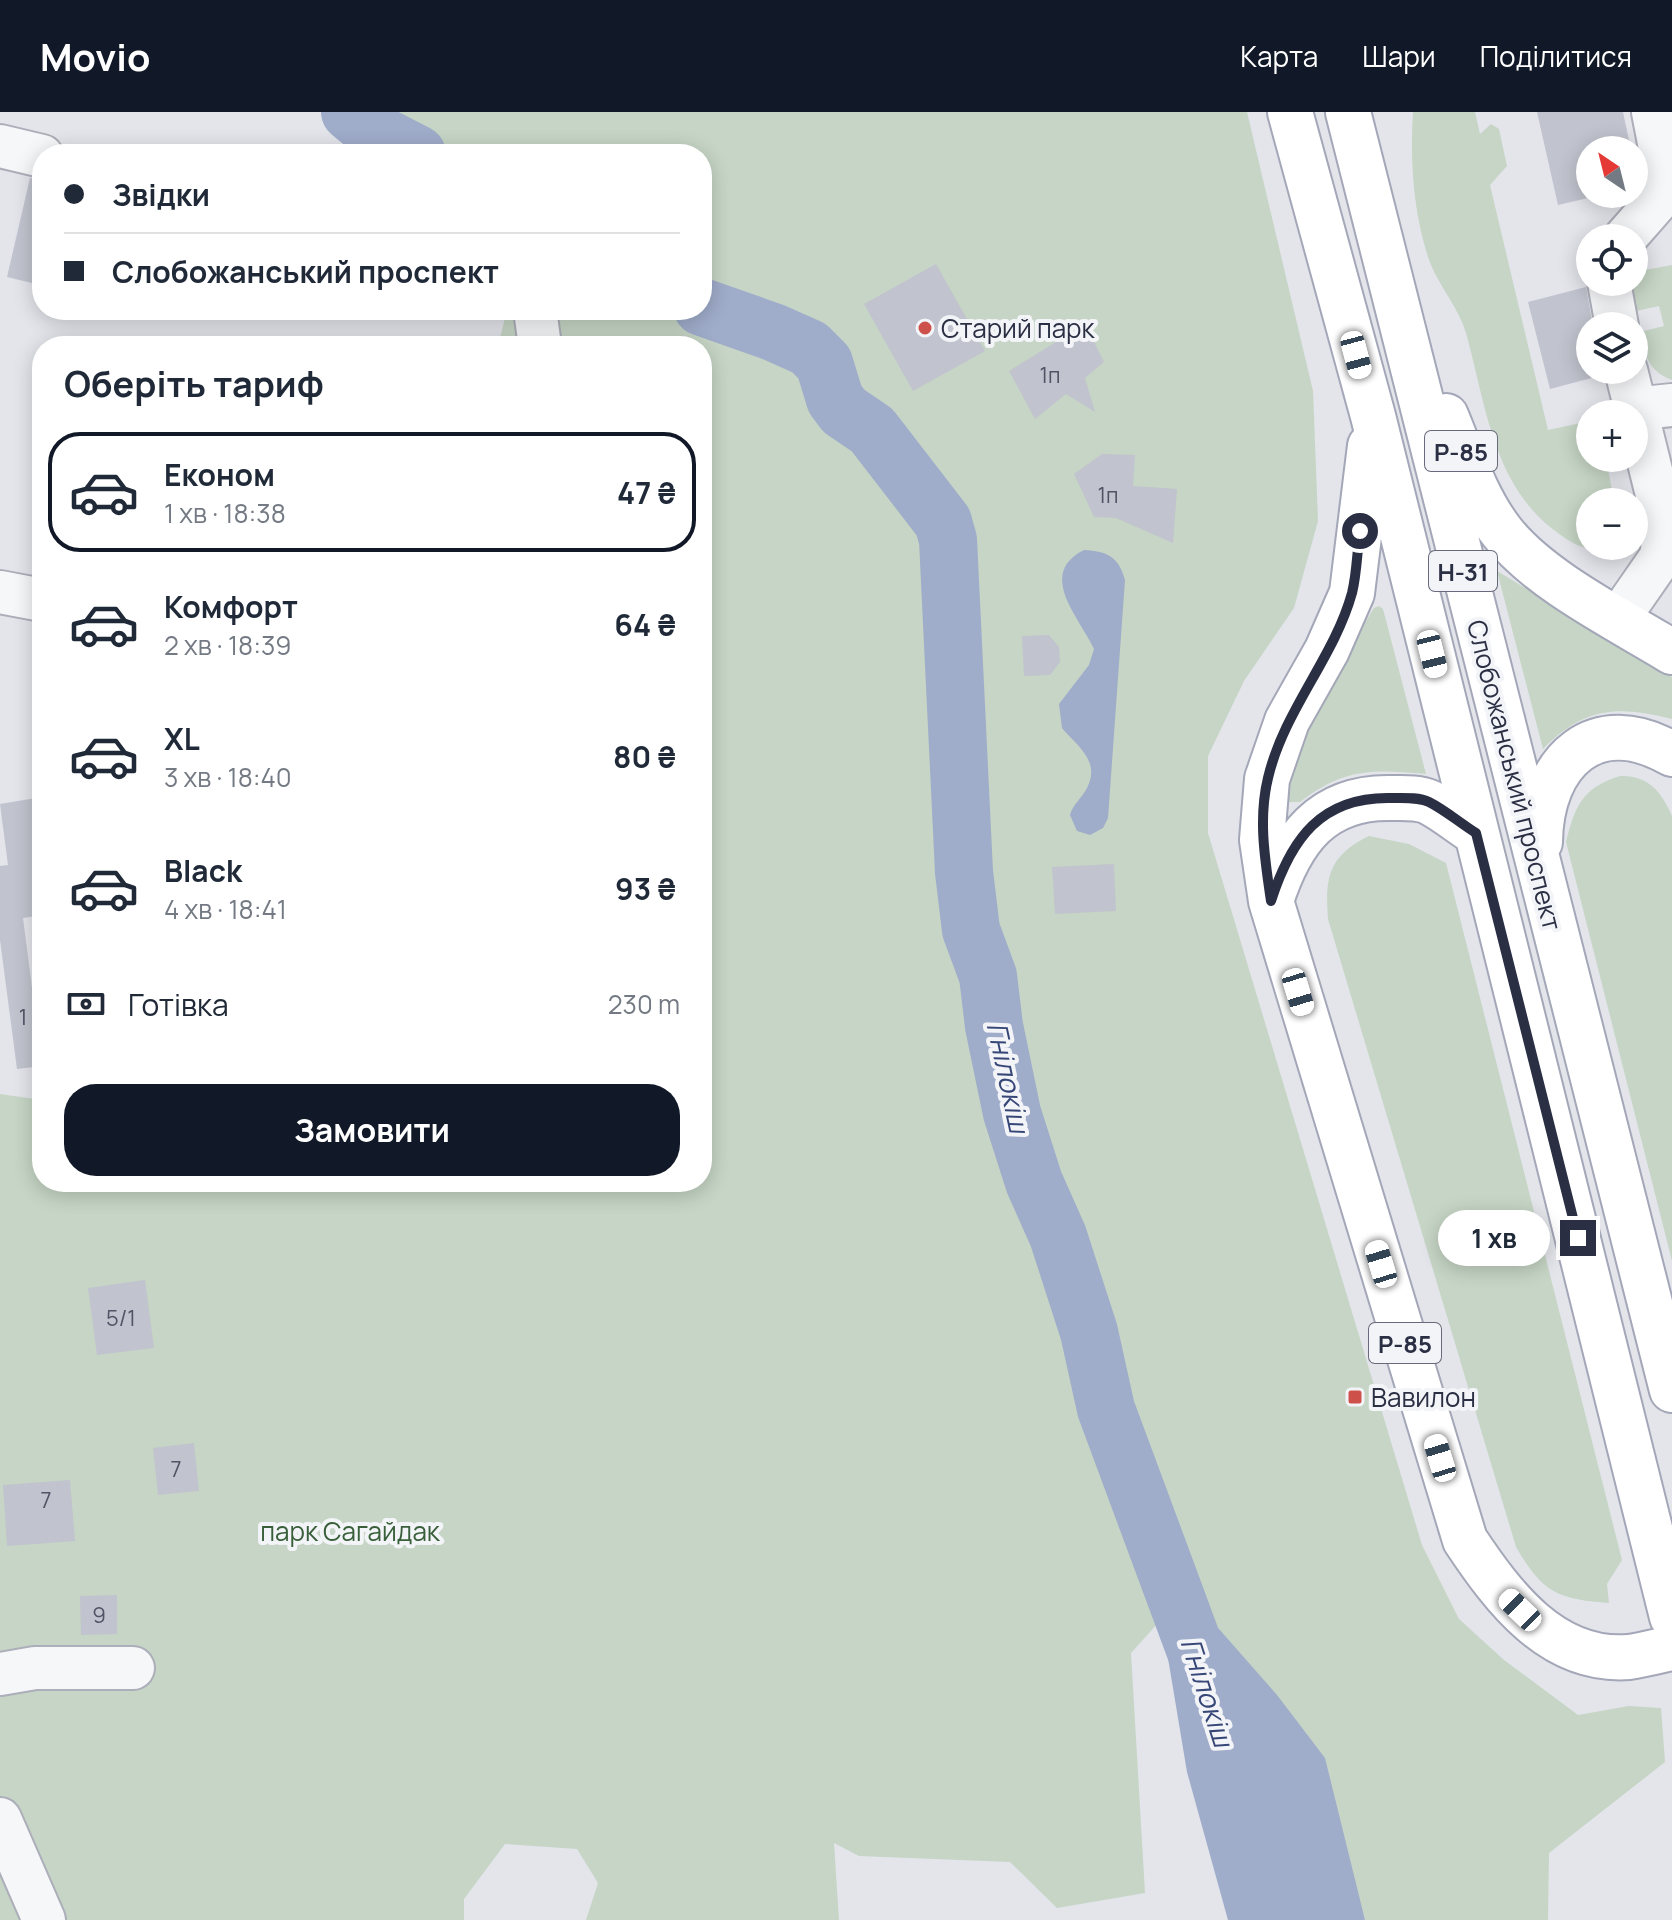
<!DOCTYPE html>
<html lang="uk">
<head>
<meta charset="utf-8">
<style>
  :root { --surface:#fff; --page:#f2f2f3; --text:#1f2937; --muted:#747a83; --line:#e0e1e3; --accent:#111827 }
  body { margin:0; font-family:Manrope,sans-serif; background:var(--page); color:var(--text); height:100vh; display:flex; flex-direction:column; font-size:30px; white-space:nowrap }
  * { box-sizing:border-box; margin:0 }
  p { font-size:26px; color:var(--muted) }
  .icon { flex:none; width:44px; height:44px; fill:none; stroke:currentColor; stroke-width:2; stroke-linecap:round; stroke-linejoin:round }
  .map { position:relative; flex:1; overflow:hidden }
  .drawer { position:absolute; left:32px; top:224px; width:680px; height:856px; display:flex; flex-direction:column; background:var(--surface); border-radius:32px; box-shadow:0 4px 20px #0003 }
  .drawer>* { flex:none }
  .banner { position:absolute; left:32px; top:32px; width:680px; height:176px; border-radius:32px; box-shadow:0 4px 20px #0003; display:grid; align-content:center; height:176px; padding:0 32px; background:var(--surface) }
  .needle { width:52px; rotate:325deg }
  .tools { position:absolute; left:1576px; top:24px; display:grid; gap:16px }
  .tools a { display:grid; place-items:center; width:72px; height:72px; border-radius:50%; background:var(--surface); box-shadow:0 4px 20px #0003; font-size:40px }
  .end { position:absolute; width:36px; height:36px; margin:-18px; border:10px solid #2b2f44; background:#fff; box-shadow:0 0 0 4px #fff }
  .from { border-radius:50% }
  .bubble { position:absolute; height:56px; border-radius:28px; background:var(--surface); box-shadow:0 4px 20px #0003; font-size:26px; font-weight:700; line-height:56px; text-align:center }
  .car { position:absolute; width:24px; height:48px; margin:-24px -12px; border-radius:10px; box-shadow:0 0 6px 2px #0007; background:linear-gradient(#fff 24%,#345 0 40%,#fff 0 76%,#345 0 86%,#fff 0) }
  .banner b { display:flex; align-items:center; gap:28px; height:76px; font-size:30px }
  .banner b+b { border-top:2px solid var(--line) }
  .banner i { width:20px; height:20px; background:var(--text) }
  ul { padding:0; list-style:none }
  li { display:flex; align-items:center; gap:24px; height:120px; margin:0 16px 12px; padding:0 16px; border:4px solid transparent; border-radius:32px }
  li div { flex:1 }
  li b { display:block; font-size:30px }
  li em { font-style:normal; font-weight:700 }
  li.on { border-color:var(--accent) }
  li>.icon { width:72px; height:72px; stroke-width:1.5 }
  h2 { padding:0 32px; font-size:36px; line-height:96px }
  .pay { display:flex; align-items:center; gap:20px; height:88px; padding:0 32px; font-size:30px }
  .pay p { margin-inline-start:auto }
  .action { display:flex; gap:16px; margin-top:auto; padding:16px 32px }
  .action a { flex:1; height:92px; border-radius:32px; background:var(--accent); color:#fff; font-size:32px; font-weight:700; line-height:92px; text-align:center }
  header { display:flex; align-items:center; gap:48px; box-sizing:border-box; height:112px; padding:0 40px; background:var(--accent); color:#fff }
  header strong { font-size:38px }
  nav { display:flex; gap:44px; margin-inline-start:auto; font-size:28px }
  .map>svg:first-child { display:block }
  .green { fill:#c6d5c5 }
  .water { fill:#9facca }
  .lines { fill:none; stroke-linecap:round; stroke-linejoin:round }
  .river { stroke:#9facca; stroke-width:58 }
  .building { fill:#c1c3ce }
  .minor-casing { stroke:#acaeb9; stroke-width:46 }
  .major-casing { stroke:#a3a7b7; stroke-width:48 }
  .minor { stroke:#f6f7f9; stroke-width:42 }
  .major { stroke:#fff; stroke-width:44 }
  .route { stroke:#2b2f44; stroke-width:10 }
  .poi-dot { fill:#ce504b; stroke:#f3f4f8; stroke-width:3 }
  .labels { text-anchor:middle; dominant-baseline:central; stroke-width:8; stroke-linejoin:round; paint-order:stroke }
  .number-label { font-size:22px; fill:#505466 }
  .shield { fill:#f3f4f8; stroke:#676a7a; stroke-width:2 }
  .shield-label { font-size:24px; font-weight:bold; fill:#2b2f44 }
  .poi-label { font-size:26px; fill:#2b2f44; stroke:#f3f4f8; text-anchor:start }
  .street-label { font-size:26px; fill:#2b2f44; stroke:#f3f4f8 }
  .park-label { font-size:26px; fill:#385f39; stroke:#f3f4f8 }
  .water-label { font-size:28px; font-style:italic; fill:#354677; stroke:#f3f4f8 }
</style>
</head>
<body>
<header>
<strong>Movio</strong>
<nav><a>Карта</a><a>Шари</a><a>Поділитися</a></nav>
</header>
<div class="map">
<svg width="1672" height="1808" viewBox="0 0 1672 1808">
  <rect width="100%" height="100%" fill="#e3e5eb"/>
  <path class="green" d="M321,0H1247L1313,279L1318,409L1294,496L1244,569L1208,644V721L1422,1433L1459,1507L1504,1548L1578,1603L1629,1594L1661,1596L1665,1650L1549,1741L1548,1808H1365L1354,1768L1177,1490L1131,1541L1145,1781L1057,1796L1010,1750L859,1744L834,1731L839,1808H586L598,1771L577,1737L505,1732L464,1787V1808H0V982L42,988V1070H702V234H498L507,198H702V42H362L356,32Z
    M1413,0H1475L1480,22L1491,12L1499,17L1507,54L1490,73L1548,318L1590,309V346H1606L1613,384L1626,382L1633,386L1641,416L1634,429V390H1590V434H1608C1588,441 1574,433 1558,421C1493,375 1486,293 1466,221C1458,194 1437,172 1428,145C1413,98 1410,48 1413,0Z
    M1672,153V268C1648,259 1645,243 1640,220L1664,214L1659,194L1636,199L1628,172L1634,170V160Z
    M1497,459L1672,565V607C1617,593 1584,595 1543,637Z
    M1379,494L1383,497L1426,662C1372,657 1344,656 1300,690H1284L1285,663L1341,549L1374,496Z
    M1620,664C1648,663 1662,680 1672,704V1149L1566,730C1575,694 1582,676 1620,664Z
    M1369,724L1409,732L1446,751L1622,1448L1607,1472L1609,1491C1557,1487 1543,1481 1516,1435L1328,807C1325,766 1328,744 1369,724Z"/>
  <path class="water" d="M1084,438C1107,439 1119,445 1125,468L1108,706L1103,716L1090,723L1077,719L1070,703C1073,692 1082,686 1087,676C1101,649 1077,634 1062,616L1059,592L1089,553L1094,537C1080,506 1036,462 1084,438Z
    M1177,1490L1219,1517L1277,1583L1325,1646L1365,1808H1228L1187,1660L1165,1528Z"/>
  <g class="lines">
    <path class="river" d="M350,0L374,20L417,42
      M702,195L773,220L809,236L824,251L835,287L844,299L872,318L943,410L948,428L964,760L971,818L988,864L994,914L1012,1001L1034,1070L1058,1124L1089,1220L1106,1297L1205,1564"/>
  </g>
  <path class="building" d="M1537,0H1623L1631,38H1590V82H1605L1558,93Z
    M30,66L42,67V148L36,172L7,165Z
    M936,152L985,239L913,279L864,192Z
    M1586,175L1593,214H1590V258H1603V263L1550,277L1528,190Z
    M1085,212L1104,250L1085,266L1095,300L1066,282L1035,307L1009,259Z
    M1102,342L1135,343L1133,374L1177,377L1173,431L1116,406L1094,405L1074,362Z
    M1049,523L1059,535L1060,550L1050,563L1024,564L1022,524Z
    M42,685V803L23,806L42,954L17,957L0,828V754L8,753L0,692Z
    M1114,752L1116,799L1055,802L1052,755Z
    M145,1168L154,1236L97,1243L88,1176Z
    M194,1331L199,1379L158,1383L153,1336Z
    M70,1368L75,1429L7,1434L3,1373Z
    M117,1483V1522L81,1523L80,1484Z"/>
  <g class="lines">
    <g class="minor-casing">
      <path id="minor" d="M0,34L42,44
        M1625,126L1668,77L1653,0
        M1609,170L1617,214
        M535,198L540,234
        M1634,297L1672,293
        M0,480L42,488
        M1618,507L1661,445L1665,415L1626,258
        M0,1562L35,1556H133
        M0,1707L44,1808"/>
    </g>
    <g class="major-casing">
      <path id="major" d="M1290,0L1373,304L1672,1505
        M1348,0L1672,1278
        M1446,304C1462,342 1476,387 1502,420C1539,468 1620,508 1672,540
        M1370,334L1352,481L1327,538L1287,609L1267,667L1262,728L1271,789L1465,1428C1503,1485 1552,1551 1629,1545C1643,1543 1658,1539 1672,1536
        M1540,730C1541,649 1595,598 1672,642
        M1271,789C1291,727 1322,684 1392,686C1403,686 1418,685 1429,690C1445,698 1460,711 1476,721"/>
    </g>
    <use href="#minor" class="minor"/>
    <use href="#major" class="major"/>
  </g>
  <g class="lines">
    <path class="route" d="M1360,419C1357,439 1357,461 1352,481C1334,546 1284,598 1268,666C1258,707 1265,748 1271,789C1291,727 1321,684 1392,686C1403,686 1419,685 1429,690C1445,698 1460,711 1476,721L1578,1126"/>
  </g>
  <g class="poi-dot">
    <circle cx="925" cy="216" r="8"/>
    <rect x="1347" y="1277" width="16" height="16" rx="4"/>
  </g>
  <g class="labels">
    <g class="number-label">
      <text x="1050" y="263">1п</text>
      <text x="1108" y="383">1п</text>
      <text x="23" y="905">1</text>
      <text x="121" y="1206">5/1</text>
      <text x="176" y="1357">7</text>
      <text x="46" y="1388">7</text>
      <text x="99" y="1503">9</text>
    </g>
    <g class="shield">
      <rect x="1425" y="319" width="72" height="40" rx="6"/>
      <rect x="1429" y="439" width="68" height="40" rx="6"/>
      <rect x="1369" y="1211" width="72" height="40" rx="6"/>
    </g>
    <g class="shield-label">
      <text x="1461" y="339">Р-85</text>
      <text x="1463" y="459">Н-31</text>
      <text x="1405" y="1231">Р-85</text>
    </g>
    <g class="poi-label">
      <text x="941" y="216">Старий парк</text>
      <text x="1371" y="1285">Вавилон</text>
    </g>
    <g class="street-label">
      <text transform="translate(1515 663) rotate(76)">Слобожанський проспект</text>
    </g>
    <g class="park-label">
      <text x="350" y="1419">парк Сагайдак</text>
    </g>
    <g class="water-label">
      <text transform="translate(1009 965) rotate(78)">Гнілокіш</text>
      <text transform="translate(1208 1580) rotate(72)">Гнілокіш</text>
    </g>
  </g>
</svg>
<div class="tools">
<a><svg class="needle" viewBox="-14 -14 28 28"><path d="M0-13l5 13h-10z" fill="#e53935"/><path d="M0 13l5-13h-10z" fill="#747a83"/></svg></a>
<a><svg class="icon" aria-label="locate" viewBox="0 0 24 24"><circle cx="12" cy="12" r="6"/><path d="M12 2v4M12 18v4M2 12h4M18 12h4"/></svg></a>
<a><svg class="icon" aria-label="layers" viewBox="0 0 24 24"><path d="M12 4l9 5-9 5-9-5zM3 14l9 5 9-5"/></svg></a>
<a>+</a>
<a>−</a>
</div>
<i class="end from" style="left:1360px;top:419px"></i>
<i class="end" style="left:1578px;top:1126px"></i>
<div class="bubble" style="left:1438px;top:1098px;width:112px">1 хв</div>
<i class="car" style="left:1356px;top:243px;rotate:165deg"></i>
<i class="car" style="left:1432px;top:542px;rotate:166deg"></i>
<i class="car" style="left:1298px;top:880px;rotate:163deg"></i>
<i class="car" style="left:1381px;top:1152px;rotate:343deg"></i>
<i class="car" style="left:1440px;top:1346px;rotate:343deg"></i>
<i class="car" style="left:1520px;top:1498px;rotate:314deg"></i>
<div class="banner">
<b><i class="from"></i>Звідки</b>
<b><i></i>Слобожанський проспект</b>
</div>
<section class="drawer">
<h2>Оберіть тариф</h2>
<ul>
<li class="on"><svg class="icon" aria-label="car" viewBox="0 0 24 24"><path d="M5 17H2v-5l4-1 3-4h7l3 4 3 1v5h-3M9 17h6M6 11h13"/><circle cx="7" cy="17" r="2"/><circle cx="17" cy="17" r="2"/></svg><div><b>Економ</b><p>1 хв · 18:38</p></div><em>47 ₴</em></li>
<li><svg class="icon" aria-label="car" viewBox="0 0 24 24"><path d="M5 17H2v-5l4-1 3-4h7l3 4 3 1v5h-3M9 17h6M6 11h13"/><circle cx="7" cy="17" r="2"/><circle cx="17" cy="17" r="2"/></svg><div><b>Комфорт</b><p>2 хв · 18:39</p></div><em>64 ₴</em></li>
<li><svg class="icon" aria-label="car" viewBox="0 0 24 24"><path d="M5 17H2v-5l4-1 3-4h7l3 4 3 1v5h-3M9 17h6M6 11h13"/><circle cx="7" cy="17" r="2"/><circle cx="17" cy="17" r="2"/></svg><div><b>XL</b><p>3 хв · 18:40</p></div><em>80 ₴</em></li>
<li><svg class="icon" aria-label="car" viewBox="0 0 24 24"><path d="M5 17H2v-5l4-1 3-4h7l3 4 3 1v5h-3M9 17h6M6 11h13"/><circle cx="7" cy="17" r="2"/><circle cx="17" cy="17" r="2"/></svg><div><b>Black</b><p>4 хв · 18:41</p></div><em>93 ₴</em></li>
</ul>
<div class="pay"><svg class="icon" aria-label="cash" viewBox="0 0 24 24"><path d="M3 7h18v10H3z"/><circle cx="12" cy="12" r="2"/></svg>Готівка<p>230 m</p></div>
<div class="action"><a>Замовити</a></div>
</section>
</div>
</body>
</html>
